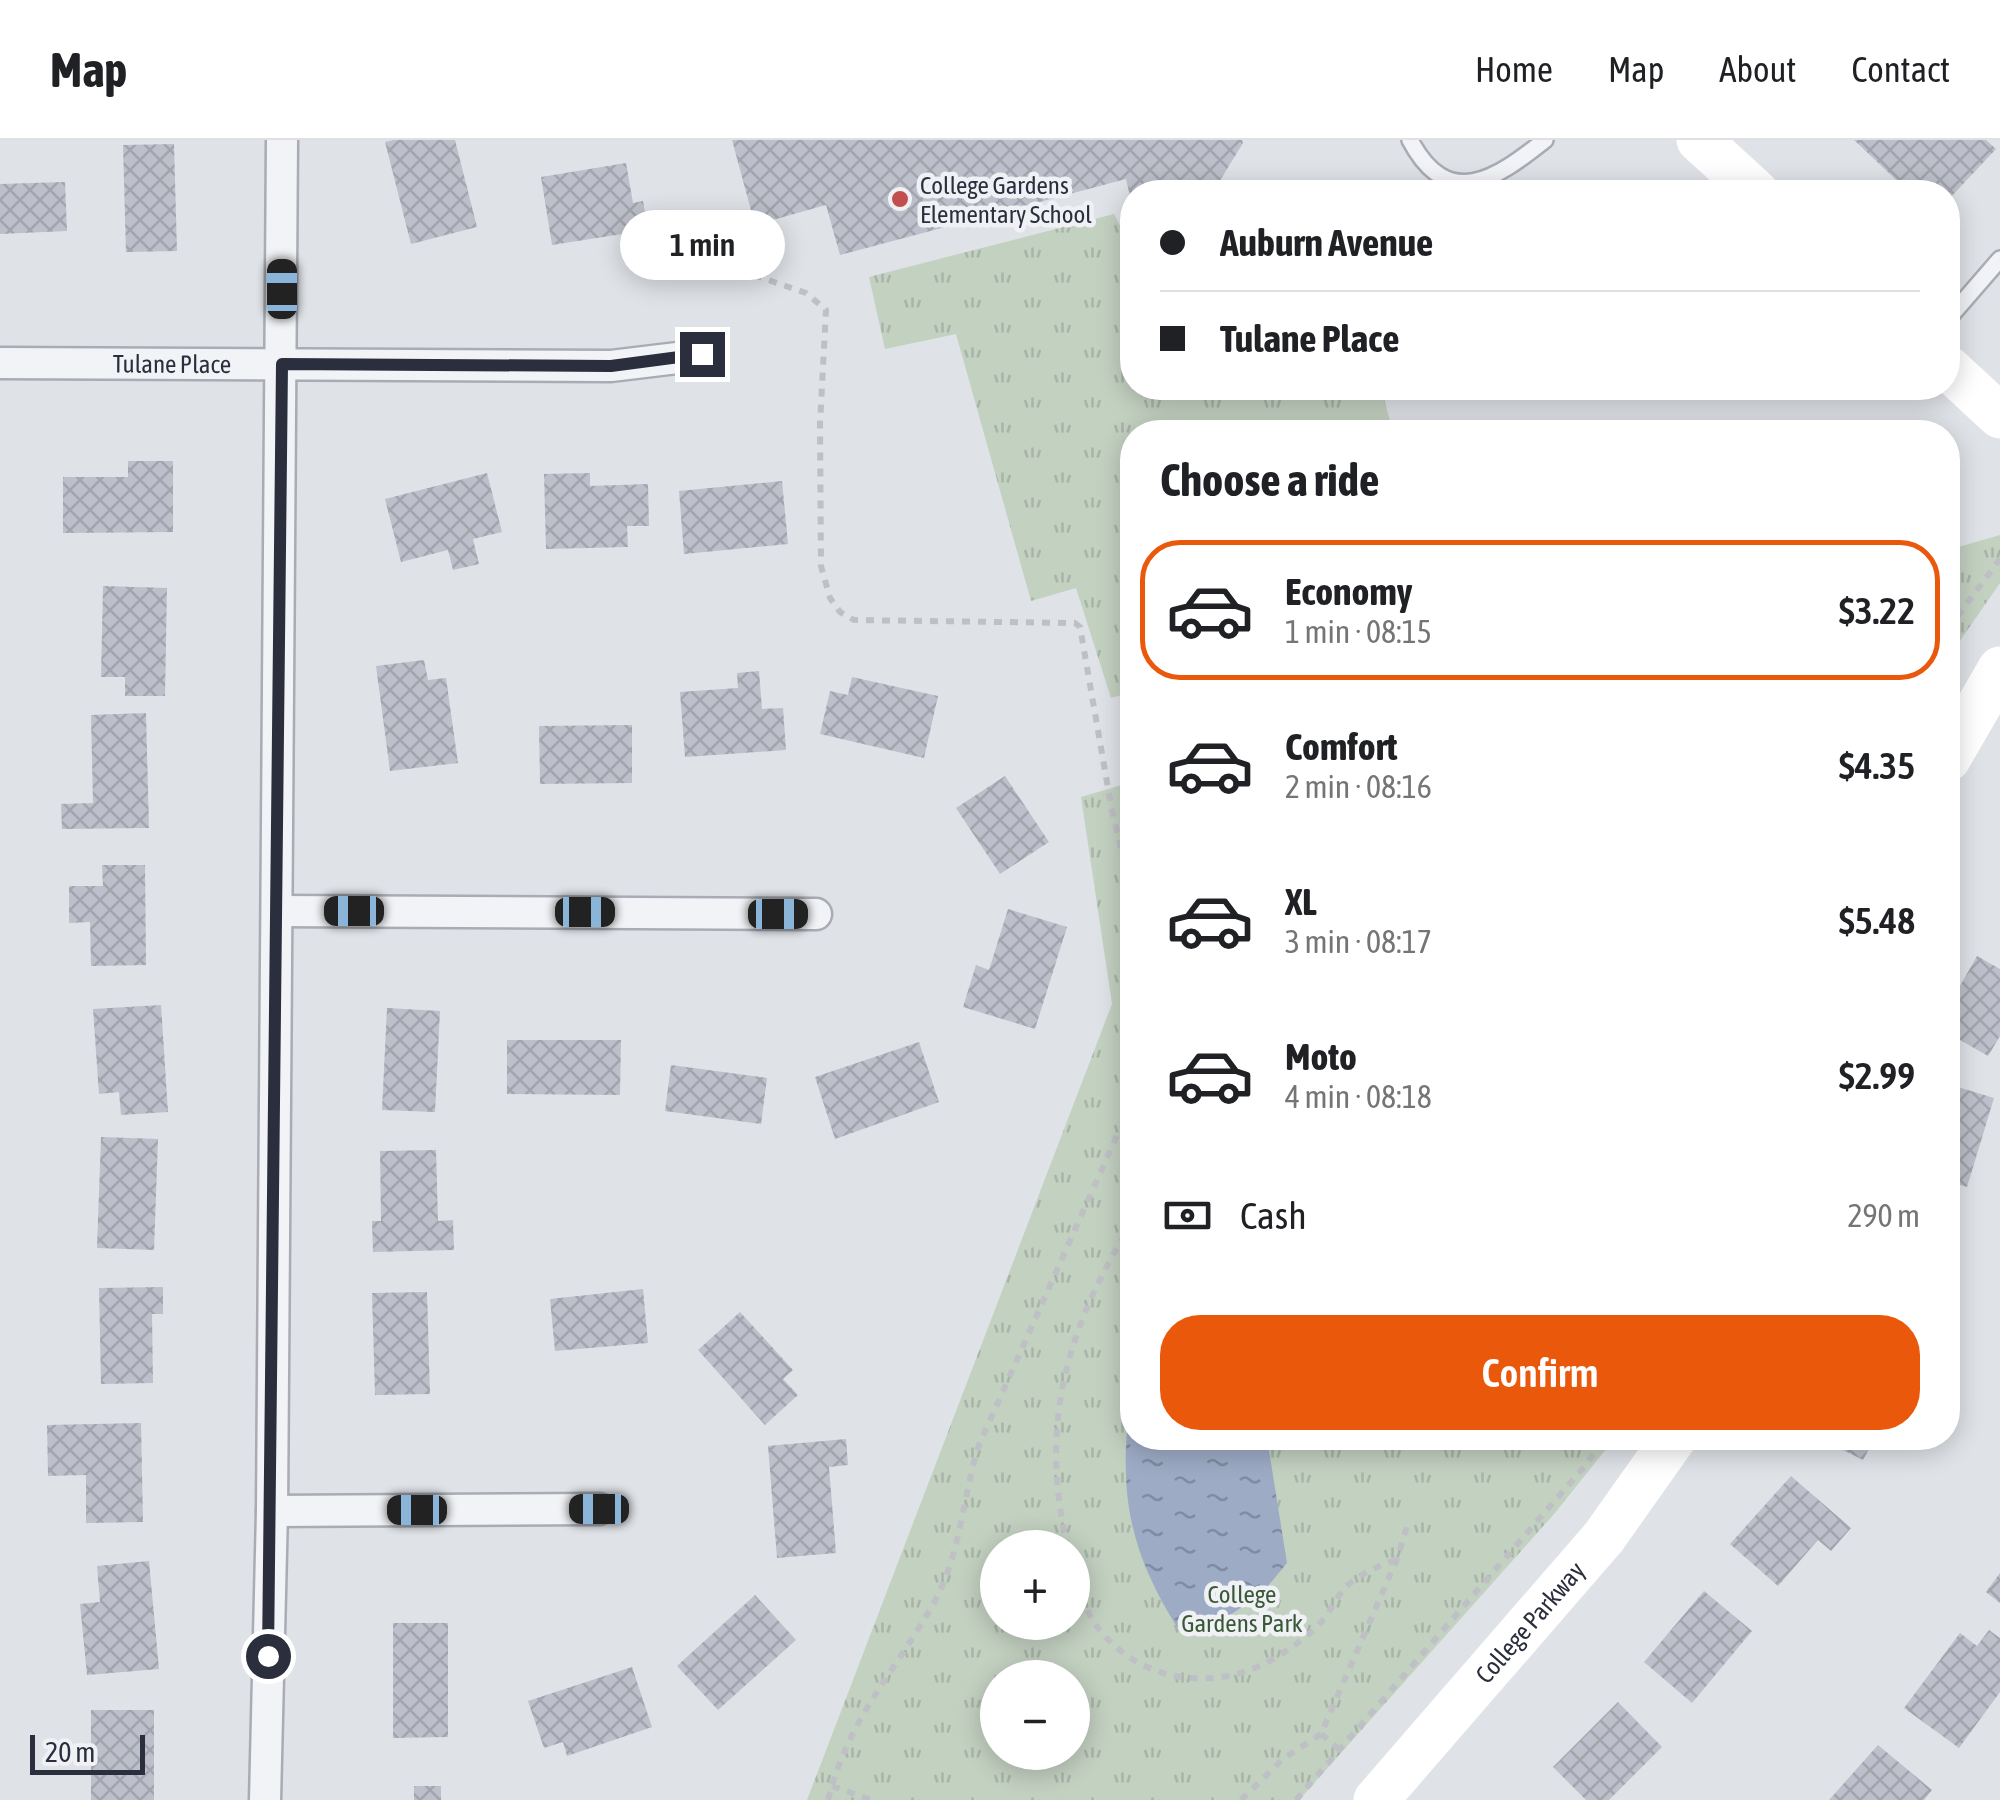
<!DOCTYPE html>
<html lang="en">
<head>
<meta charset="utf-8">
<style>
  :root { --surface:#fff; --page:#f6f6f6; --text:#202124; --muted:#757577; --line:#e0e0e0; --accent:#ea580c }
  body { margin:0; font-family:"Asap Condensed",sans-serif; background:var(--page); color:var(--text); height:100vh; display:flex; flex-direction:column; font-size:38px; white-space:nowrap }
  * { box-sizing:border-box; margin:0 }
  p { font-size:32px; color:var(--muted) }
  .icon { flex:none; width:55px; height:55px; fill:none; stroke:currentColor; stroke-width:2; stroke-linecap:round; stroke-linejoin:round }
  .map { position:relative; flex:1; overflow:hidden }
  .side { position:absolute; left:1120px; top:280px; width:840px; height:1030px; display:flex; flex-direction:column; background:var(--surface); border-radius:40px; box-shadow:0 5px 25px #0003 }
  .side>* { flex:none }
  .top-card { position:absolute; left:1120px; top:40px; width:840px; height:220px; border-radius:40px; box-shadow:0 5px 25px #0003; display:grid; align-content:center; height:220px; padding:0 40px; background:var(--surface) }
  .tools { position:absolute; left:980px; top:1390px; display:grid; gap:20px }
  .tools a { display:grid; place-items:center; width:110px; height:110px; border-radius:50%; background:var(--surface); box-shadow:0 5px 25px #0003; font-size:50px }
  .scale { position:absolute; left:30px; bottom:25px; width:115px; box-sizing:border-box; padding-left:10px; border:5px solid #2a2e3d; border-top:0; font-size:28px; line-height:35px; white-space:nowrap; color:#2a2e3d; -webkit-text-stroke:8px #eff1f5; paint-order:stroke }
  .end { position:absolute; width:45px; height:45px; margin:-22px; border:12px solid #2a2e3d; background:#fff; box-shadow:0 0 0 5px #fff }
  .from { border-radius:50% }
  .bubble { position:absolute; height:70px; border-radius:35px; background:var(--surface); box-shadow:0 5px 25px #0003; font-size:32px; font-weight:600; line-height:70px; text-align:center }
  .car { position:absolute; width:30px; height:60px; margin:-30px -15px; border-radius:12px; box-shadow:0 0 8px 2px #0007; background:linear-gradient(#222 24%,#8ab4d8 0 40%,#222 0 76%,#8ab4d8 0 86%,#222 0) }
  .top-card b { display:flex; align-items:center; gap:35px; height:95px; font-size:38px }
  .top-card b+b { border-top:2px solid var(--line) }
  .top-card i { width:25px; height:25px; background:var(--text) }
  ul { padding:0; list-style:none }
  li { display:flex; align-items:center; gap:30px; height:140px; margin:0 20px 15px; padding:0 20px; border:5px solid transparent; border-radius:40px }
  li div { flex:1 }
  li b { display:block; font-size:38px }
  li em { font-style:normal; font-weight:600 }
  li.current { border-color:var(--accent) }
  li>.icon { width:90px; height:90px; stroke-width:1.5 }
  h2 { padding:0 40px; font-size:45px; line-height:120px }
  .pay { display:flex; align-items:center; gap:25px; height:110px; padding:0 40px; font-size:38px }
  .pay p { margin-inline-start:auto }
  .cta { display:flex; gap:20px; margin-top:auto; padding:20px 40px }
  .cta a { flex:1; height:115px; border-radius:40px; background:var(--accent); color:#fff; font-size:40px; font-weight:600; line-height:115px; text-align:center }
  header { display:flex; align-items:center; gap:60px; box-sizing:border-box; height:140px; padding:0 50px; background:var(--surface); border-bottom:2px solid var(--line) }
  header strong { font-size:48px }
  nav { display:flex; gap:55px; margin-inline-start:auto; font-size:35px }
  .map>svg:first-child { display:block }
  .grass { fill:url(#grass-tufts); fill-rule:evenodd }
  .water { fill:url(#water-ripples) }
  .building { fill:url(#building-cross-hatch) }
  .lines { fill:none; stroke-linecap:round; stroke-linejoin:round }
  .lane-casing { stroke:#a9acb4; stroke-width:20 }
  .street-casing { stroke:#a9acb4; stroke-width:35 }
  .path { stroke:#bec0c6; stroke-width:6; stroke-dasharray:8 8; stroke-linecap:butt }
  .lane { stroke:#f2f3f6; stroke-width:15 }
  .street { stroke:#f2f3f6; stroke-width:30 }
  .secondary { stroke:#fff; stroke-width:45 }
  .route { stroke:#2a2e3d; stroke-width:12 }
  .poi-dot { fill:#c34e4f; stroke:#eff1f5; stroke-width:4 }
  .labels { text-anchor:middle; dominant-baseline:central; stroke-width:9; stroke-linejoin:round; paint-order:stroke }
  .poi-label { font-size:25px; fill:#2a2e3d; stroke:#eff1f5; text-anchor:start }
  .street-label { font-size:25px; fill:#2a2e3d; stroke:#eff1f5 }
  .park-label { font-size:25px; fill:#3a5838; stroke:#eff1f5 }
</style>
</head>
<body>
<header>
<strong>Map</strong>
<nav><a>Home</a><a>Map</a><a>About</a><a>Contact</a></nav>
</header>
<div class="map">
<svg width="2000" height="1660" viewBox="0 0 2000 1660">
  <defs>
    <pattern id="grass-tufts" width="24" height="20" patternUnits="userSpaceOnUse" patternTransform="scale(2.5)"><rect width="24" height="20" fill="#c3d1c1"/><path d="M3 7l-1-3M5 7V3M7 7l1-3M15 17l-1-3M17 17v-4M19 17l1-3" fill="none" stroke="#a8b4a7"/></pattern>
    <pattern id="water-ripples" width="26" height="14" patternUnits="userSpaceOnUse" patternTransform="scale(2.5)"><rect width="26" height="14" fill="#9dabc5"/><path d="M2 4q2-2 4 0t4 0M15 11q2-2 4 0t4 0" fill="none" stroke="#808ca1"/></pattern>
    <pattern id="building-cross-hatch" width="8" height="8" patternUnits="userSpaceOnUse" patternTransform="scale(2.5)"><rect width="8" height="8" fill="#bdc0ca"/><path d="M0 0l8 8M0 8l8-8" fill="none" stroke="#a3a5ae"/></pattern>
  </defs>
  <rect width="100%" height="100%" fill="#dfe2e7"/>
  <path class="grass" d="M1114,74L1127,99L1132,98V248H1381L1393,292H1132V552L1111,558L1076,448L1031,461L956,194L885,209L869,137Z
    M2000,395V443L1948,518V410Z
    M1132,642V1298H1615L1554,1374L1299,1660H807L1112,864L1081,657ZM998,1408H1072V1482H998ZM998,1538H1072V1612H998Z"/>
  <path class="water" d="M1132,1248V1298H1267L1287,1423L1262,1453L1206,1492L1177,1487C1125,1404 1118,1344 1132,1248Z"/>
  <path class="building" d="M393,0H455L477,87L411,104L385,2Z
    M732,0H1242L1243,3L1216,47L1203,52H1132L1131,60L1126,39L840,115L826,65L755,85Z
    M1854,0H1986L1996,9L1948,60V52H1909Z
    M174,4L177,111L126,112L123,5Z
    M626,23L633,63L643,61L648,90L552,105L541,37Z
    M65,42L67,91L0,94V44Z
    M128,321H173V392L63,393V337H128Z
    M487,333L502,392L473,399L479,424L453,430L448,410L401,422L385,359Z
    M590,333V346L648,344L649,386H627L628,407L546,409L544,334Z
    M782,341L788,404L684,414L679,351Z
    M103,446L167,448L165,556H125V537H101Z
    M424,520L428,540L446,538L458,623L390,631L376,526Z
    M759,531L762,569L783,568L786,610L685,617L680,552L738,548L737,533Z
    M852,537L938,556L924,618L820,594L830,551L848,555Z
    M146,573L149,688L62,689L61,664L93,663L91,575Z
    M632,585V643L540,644L539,586Z
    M1005,636L1049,702L1000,734L956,668Z
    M102,725H145L146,825L91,826L90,782L69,783V746H103Z
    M1008,769L1067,787L1035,889L963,867L976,825L989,830Z
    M1977,816L2000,829V896L1988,916L1948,893V867Z
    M161,865L168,972L121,975L119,952L99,954L93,869Z
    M387,868L440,871L435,972L382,970Z
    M507,900H621L620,955L507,954Z
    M919,902L939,962L835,999L815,937Z
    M671,925L767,938L761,984L665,971Z
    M1948,944L1994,958L1967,1047L1948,1041Z
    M101,997L158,999L154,1110L97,1108Z
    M436,1010L438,1081L453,1080L454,1110L373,1112L372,1081H381L380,1011Z
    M163,1147V1174H152L153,1243L101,1244L99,1148Z
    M643,1149L648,1203L555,1211L550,1159Z
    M427,1152L430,1254L375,1255L372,1153Z
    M740,1172L793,1230L783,1239L798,1255L765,1285L698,1210Z
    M141,1283L143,1382L86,1383V1335L48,1336L47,1285Z
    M1819,1298H1875L1863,1320Z
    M846,1299L848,1325L829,1327L836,1413L777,1418L768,1306Z
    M1791,1336L1851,1388L1831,1411L1818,1400L1778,1446L1730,1404Z
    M149,1421L159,1529L87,1535L80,1464L100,1462L97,1426Z
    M2000,1433V1463L1986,1452Z
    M1704,1451L1752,1491L1692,1563L1644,1522Z
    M755,1455L796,1500L718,1570L677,1526Z
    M393,1483H448V1597L393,1598Z
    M1989,1490L2000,1498V1552L1959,1608L1904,1568L1960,1493L1977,1506Z
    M632,1527L652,1587L567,1616L563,1602L544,1608L528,1561Z
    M1618,1562L1662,1607L1609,1660H1586L1553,1627Z
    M91,1570H154V1660H91Z
    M1878,1605L1932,1650L1924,1660H1829Z
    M414,1646H441V1660H414Z"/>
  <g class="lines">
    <g class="lane-casing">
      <path id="lane" d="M1410,0C1448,72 1496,39 1545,0
        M1948,179L2000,119"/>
    </g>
    <g class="street-casing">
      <g id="street">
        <path id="s1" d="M0,223L611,226L702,215"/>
        <path d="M277,771L816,774"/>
        <path d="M272,1371L599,1369"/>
        <path d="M265,1660L272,1371L282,0"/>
      </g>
    </g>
    <path class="path" d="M754,135L806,153L826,170L820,284L821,426L830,458L840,472L854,480L1075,483L1080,487L1112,671L1132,753
      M1948,489L2000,419
      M1068,1408C1038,1286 1067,1186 1132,1083
      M1072,1425C1078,1446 1085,1472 1099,1489C1146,1548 1226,1553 1286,1511C1298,1503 1313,1492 1322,1481C1332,1470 1337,1454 1349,1444C1363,1432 1380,1426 1397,1419
      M1321,1594L1340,1610
      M832,1646L871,1660
      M828,1660C850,1574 896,1532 936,1459C961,1411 963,1355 979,1305L1118,993L1132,976
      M1241,1660L1283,1619L1321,1594L1397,1419L1409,1380
      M1296,1660L1584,1327L1605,1298"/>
    <use href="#lane" class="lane"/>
    <use href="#street" class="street"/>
    <g class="secondary">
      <path d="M1699,0L1756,52"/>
      <path d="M1948,228L2000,276"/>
      <path d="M1948,619L2000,529"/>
      <path id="s2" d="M1376,1660L1604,1397L1674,1298"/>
    </g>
  </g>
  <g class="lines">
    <path class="route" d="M268,1516L282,224L611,226L702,214"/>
  </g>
  <circle class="poi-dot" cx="900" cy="59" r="10"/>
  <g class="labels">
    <g class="poi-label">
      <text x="920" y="45">College Gardens<tspan x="920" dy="29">Elementary School</tspan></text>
    </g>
    <g class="street-label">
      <text stroke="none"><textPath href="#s1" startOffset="172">Tulane Place</textPath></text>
      <text stroke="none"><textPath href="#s2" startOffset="235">College Parkway</textPath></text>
    </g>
    <g class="park-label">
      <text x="1242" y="1454">College<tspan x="1242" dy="29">Gardens Park</tspan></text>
    </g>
  </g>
</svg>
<div class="tools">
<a>+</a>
<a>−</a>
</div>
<div class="scale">20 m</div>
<i class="end from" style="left:268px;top:1516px"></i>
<i class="end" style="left:702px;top:214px"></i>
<div class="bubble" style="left:620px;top:70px;width:165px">1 min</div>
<i class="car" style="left:282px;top:149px;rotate:0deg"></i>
<i class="car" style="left:354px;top:771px;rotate:270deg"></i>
<i class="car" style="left:585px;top:772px;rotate:90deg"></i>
<i class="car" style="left:778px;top:774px;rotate:90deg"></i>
<i class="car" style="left:599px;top:1369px;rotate:270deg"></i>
<i class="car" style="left:417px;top:1370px;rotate:270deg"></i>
<div class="top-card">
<b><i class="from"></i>Auburn Avenue</b>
<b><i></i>Tulane Place</b>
</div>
<section class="side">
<h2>Choose a ride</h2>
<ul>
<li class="current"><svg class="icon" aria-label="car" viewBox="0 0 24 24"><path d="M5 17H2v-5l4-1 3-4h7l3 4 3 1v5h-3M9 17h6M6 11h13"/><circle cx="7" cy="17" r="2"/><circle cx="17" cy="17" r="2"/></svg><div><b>Economy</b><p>1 min · 08:15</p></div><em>$3.22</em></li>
<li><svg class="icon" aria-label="car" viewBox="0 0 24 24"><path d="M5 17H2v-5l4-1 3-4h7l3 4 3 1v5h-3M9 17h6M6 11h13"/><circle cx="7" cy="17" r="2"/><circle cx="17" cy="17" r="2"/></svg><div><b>Comfort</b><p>2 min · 08:16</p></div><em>$4.35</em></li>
<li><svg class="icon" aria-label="car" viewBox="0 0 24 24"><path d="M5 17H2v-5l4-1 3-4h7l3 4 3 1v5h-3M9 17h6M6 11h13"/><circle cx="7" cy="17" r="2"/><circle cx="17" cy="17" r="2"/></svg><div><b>XL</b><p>3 min · 08:17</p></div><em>$5.48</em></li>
<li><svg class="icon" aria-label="car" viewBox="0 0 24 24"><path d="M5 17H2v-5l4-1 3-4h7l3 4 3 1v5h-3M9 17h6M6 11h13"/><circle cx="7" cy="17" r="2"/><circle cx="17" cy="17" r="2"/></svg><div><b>Moto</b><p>4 min · 08:18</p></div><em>$2.99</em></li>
</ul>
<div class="pay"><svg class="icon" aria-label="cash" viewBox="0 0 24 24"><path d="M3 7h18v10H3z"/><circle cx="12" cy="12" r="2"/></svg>Cash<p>290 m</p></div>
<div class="cta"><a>Confirm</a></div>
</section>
</div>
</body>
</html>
